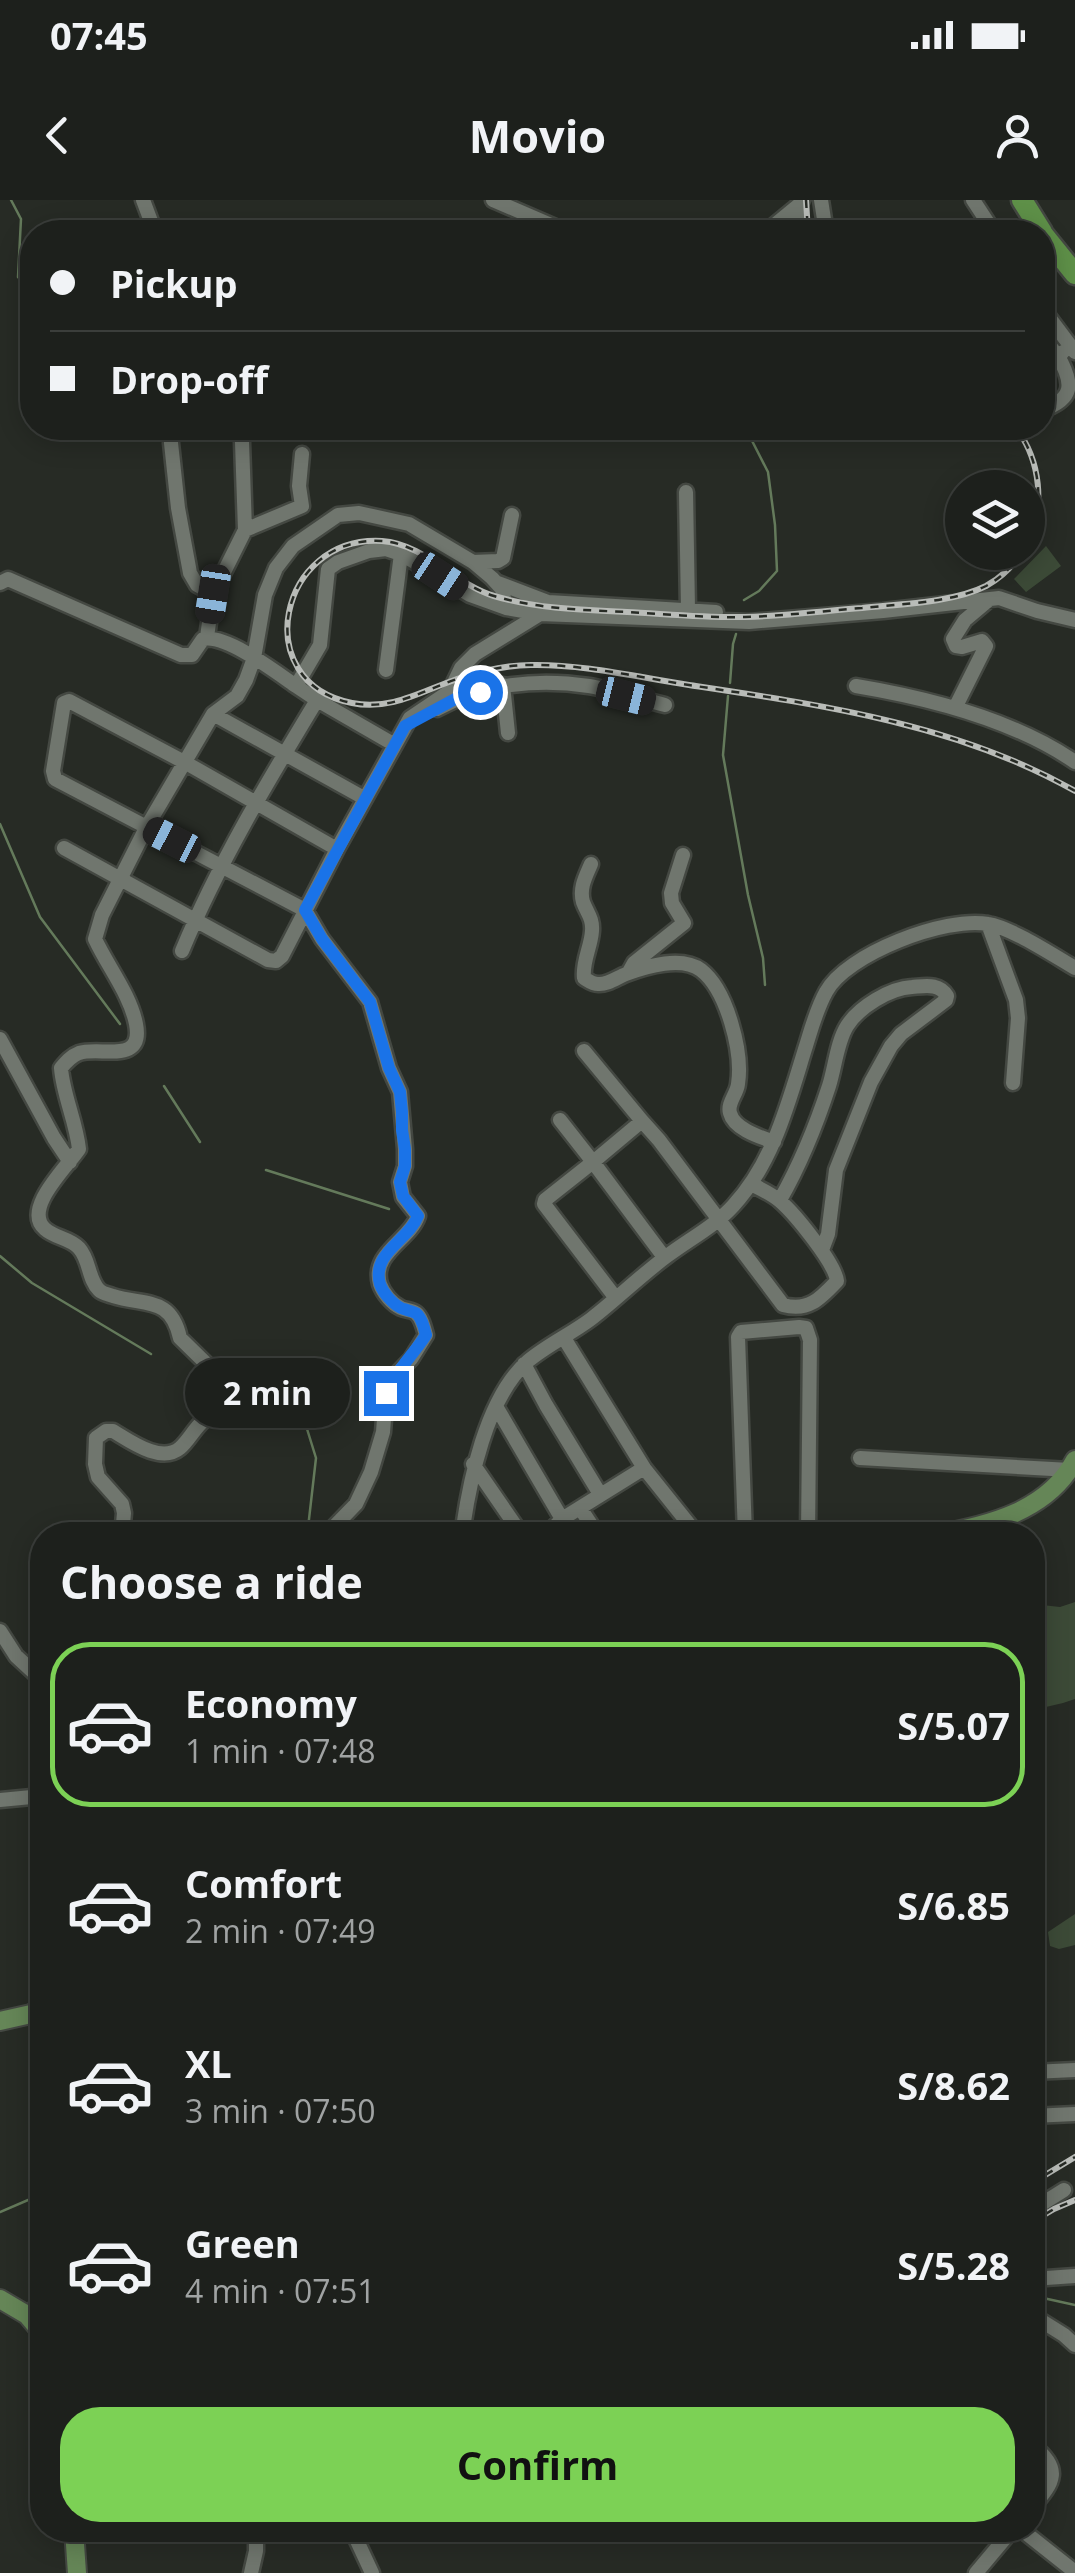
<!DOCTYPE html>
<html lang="en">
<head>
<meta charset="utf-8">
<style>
  :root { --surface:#1d201c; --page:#2a2d29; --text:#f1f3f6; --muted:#a0a3a3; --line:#3b3e3b; --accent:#7cd155 }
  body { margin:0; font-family:"Open Sans",sans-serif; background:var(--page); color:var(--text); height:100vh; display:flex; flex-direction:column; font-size:38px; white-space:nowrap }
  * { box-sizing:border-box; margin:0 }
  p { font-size:32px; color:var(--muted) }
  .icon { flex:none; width:55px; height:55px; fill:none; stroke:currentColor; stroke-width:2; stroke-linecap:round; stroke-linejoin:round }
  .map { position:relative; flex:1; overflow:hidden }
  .sheet { position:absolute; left:30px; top:1322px; width:1015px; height:1020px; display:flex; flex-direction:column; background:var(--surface); border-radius:40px; box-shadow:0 5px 25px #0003,0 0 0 2px var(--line) }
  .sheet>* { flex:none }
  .top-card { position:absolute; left:20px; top:20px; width:1035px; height:220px; border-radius:40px; box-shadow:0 5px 25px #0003,0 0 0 2px var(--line); display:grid; align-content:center; height:220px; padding:0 30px; background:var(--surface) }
  .tools { position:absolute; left:945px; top:270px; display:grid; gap:20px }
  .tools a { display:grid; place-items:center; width:100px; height:100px; border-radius:50%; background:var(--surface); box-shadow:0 5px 25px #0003,0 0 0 2px var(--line); font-size:50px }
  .end { position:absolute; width:45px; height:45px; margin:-22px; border:12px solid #1a73e8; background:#fff; box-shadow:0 0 0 5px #fff }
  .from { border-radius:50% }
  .bubble { position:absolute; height:70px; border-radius:35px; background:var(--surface); box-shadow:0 5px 25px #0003,0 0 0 2px var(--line); font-size:32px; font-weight:700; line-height:70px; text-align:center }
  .car { position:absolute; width:30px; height:60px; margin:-30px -15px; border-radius:12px; box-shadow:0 0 8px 2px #0007; background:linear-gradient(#222 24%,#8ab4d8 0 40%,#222 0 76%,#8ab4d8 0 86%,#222 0) }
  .top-card b { display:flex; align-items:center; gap:35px; height:95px; font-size:38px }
  .top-card b+b { border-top:2px solid var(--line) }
  .top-card i { width:25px; height:25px; background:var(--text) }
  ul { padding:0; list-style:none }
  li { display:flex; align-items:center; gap:30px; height:165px; margin:0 20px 15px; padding:0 10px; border:5px solid transparent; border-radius:40px }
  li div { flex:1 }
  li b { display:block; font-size:38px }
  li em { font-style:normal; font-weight:700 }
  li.on { border-color:var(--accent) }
  li>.icon { width:90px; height:90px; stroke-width:1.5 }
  h2 { padding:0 30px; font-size:45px; line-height:120px }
  .cta { display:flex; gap:20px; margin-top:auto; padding:20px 30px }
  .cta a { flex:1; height:115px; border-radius:40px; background:var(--accent); color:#111; font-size:40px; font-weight:700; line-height:115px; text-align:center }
  .status { display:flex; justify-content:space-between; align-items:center; height:70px; padding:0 50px; background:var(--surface); direction:ltr }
  .status svg { height:28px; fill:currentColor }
  header { display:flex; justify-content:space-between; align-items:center; height:130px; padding:0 30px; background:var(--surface); font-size:45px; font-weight:700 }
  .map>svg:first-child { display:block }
  .green { fill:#3c4a37 }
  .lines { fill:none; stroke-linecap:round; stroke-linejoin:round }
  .stream { stroke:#647a5b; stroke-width:2.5 }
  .minor-casing { stroke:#444842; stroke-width:19 }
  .major-casing { stroke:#444842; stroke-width:22 }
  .highway-casing { stroke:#444842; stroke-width:25 }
  .minor { stroke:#70766e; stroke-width:14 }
  .major { stroke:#658657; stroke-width:18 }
  .highway { stroke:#5e9048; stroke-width:20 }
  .rail-casing { stroke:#b9bcb8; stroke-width:6 }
  .rail { stroke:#272b25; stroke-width:2.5; stroke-dasharray:8; stroke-linecap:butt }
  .route { stroke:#1a73e8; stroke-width:12 }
</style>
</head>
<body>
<div class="status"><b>07:45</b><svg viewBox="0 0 49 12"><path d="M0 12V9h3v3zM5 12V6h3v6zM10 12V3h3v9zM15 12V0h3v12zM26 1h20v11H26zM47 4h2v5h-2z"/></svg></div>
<header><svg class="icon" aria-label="back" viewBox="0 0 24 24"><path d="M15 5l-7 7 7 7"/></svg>Movio<svg class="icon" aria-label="person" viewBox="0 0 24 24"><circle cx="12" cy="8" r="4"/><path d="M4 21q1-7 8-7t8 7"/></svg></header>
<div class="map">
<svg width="1075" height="2373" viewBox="0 0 1075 2373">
  <rect width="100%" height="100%" fill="#272b25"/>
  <path class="green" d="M1046,346L1061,366L1026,392L1014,379Z
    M1075,1402V1499L1063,1503L1033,1510V1404L1060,1407Z
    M1075,1714V1745L1059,1749L1050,1746L1048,1732Z"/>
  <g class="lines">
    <path class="stream" d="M11,0L21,19L18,77L32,90
      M739,228H750
      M841,228L861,237L964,228
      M744,400L759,391L777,371L775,325L768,272L746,229
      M730,483L733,444L736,434
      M728,496L723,555L748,695L763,758L765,785
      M0,624L40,717L120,824
      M164,886L200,942
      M266,970L389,1009
      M0,1056L32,1083L151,1154
      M265,1188L299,1203L316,1258L308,1328
      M0,2012L42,1994
      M1034,2096L1075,2105"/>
    <g class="minor-casing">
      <path id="minor" d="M143,0L155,32
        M493,0L560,29L579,32
        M821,0L826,32
        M973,0L994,32
        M766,32L800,4L802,0
        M798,32L800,4
        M1042,108L1075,152
        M1042,136L1058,156L1063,152
        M1042,210C1074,199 1074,184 1058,156
        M242,242L245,330
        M171,243L178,308L190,373L197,385L213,394
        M686,292L688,409
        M473,362L498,361L503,358L512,315
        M0,383L8,379L181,455H192L203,439C226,434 276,472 296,486L320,445L328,369L338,362L355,356L369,351L386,349L401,354L470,395L506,408L540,414L749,422L883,411L999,398L1037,411L1075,420
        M498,383L548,402L716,412
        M207,437L213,394L245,330L302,306L299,286L302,254
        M386,470L401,354
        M503,485L508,533
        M856,486C928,498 1014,520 1075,562
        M317,500L395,545
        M955,508L986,446L982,441L962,447L956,446L953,439L965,420L990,399
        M437,509C483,484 537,478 589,486C614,490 640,499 665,505
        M213,514L364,598
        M64,648L268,760L276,761L282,756L337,649L410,518L450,491L461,468L475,454L540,414
        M591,664C586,676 579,688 583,702C587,713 593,718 592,731C591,747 582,762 584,778C589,781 592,784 598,784C607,785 618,777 626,774C647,766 682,756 701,770C727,790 743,852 738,884C737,894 727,903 730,913C734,929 760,937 774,942
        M988,724L1016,800L1018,818L1013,883
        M182,751C218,664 268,581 317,500L296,486
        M629,772L634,763L684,723L672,703L671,693L683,655
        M0,839L54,938L70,962
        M584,851L642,921
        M560,920L593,962L545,1000L544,1004L615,1097
        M780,1000C801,963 816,926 829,886C835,867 837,842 847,826C859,807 890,788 912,787C926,786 939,783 947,796L946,800L901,834L891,846L871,882L836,970L828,1034L822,1050
        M664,1057L593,962L642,921L659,940L783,1105C808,1112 820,1099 837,1081C835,1063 795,1014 780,1001C772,994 761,989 751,984
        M524,1164L546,1205L600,1294
        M497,1208L562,1319
        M860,1258L1070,1270
        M473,1264L522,1335
        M644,1268L696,1333
        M580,1308L598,1335
        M122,1335L124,1313L122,1304L98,1277L95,1264L96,1238L106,1231H113C130,1241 161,1264 180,1248C188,1241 193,1231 201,1223C211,1213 223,1208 230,1195L227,1184L180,1138C171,1096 145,1106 113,1096C108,1094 103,1094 99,1090C88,1079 90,1060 79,1048C70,1038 55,1038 45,1029C22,1009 67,967 79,949C76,921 63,895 61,868C66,862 71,856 79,853C100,846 144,865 136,824C130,794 108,767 95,739L102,715L146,628L213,514L237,496L246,480L254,458L265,395L276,368L293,346L338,315L359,313L409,324L473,362L492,378L502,389L506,408
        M326,1335L356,1304L371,1272L383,1232L386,1193L391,1180L411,1159L426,1135C424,1128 422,1118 416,1113C412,1110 405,1110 401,1108C392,1104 383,1093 380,1084C371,1053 410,1040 418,1016L403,997L400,982L405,966V949L400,892L389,868L370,802L322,739L305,710L55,579L53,571L64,503L69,501L186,563L337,649
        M462,1335C469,1283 486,1197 528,1161C547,1145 571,1134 591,1119C617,1099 640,1076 667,1056C688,1040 715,1026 733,1006C773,963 788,904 805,849C811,830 816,810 826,792C846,754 946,716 988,724C1012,728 1053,755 1075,768
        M546,1335L562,1319L644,1268L564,1138
        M745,1335L738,1137L741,1132L799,1127L806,1128L810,1140L808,1335
        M0,1431L16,1456L42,1480
        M0,1600L42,1596
        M1032,1872L1075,1870
        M1032,1916L1075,1914
        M1032,2010L1064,1990
        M1032,2079L1075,2076
        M27,2115L38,2105L42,2106
        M1032,2115L1064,2135L1075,2145
        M1032,2245C1062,2268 1055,2282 1032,2307
        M352,2330L372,2373
        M1022,2330L1075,2372
        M251,2373L256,2351V2330
        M976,2373L1012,2330"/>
    </g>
    <g class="major-casing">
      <path id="major" d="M690,1335H712
        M889,1335H918
        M934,1335C988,1326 1048,1311 1075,1260
        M0,1821L31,1814L42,1807
        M0,2099L27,2115L42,2133
        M74,2330L77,2373"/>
    </g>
    <g class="highway-casing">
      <path id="highway" d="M1022,0L1042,32
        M1042,33L1075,74"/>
    </g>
    <use href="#minor" class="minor"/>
    <use href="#major" class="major"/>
    <use href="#highway" class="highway"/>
    <g class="rail-casing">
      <path id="rail" d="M806,0L808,32
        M1016,228C1041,261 1045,306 1028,344
        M1022,352C1013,366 1001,378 986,386C952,403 899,404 862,408C823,411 784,416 745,417C706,418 666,414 627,412C583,410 538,409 494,396C454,384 425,344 382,341C278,335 248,483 352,503C391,511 422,491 457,479C481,471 505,465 531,465C583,464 637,477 689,485C822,505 957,524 1075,591
        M1032,1983L1075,1957
        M1032,2022L1054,2009L1075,2000"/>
    </g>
    <use href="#rail" class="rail"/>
  </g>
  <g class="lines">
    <path class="route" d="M386,1193C395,1172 413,1155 426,1135C424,1128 422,1118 416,1113C415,1112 402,1109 401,1108C393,1104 383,1093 380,1084C371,1053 409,1040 418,1016L403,996L400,982L405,966V949L402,930V912L400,892L389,868L370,802L322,739L305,710L405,526L457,498L480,492"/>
  </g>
</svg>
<div class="tools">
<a><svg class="icon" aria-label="layers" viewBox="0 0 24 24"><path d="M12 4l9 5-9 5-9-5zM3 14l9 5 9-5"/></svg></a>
</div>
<i class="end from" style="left:480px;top:492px"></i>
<i class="end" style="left:386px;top:1193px"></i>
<div class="bubble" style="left:185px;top:1158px;width:165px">2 min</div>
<i class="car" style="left:440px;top:376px;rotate:123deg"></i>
<i class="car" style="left:213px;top:394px;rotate:189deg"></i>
<i class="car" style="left:626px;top:496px;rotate:104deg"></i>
<i class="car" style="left:172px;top:640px;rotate:297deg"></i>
<div class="top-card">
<b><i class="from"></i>Pickup</b>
<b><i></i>Drop-off</b>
</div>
<section class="sheet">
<h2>Choose a ride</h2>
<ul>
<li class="on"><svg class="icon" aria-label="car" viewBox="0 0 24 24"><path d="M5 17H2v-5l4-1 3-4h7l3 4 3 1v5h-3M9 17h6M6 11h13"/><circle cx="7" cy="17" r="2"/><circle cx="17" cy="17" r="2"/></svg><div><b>Economy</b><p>1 min · 07:48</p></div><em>S/5.07</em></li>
<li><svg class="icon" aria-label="car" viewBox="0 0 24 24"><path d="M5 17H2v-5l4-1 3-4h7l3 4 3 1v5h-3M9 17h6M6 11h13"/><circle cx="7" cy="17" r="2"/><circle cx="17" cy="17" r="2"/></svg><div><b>Comfort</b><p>2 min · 07:49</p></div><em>S/6.85</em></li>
<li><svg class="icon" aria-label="car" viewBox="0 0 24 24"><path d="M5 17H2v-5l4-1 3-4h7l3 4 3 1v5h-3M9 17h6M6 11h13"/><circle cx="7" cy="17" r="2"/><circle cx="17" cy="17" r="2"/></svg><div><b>XL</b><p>3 min · 07:50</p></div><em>S/8.62</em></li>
<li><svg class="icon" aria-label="car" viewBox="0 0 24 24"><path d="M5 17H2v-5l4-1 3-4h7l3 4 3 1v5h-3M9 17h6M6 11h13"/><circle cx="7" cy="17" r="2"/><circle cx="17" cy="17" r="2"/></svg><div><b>Green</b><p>4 min · 07:51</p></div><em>S/5.28</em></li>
</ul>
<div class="cta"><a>Confirm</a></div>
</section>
</div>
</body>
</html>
